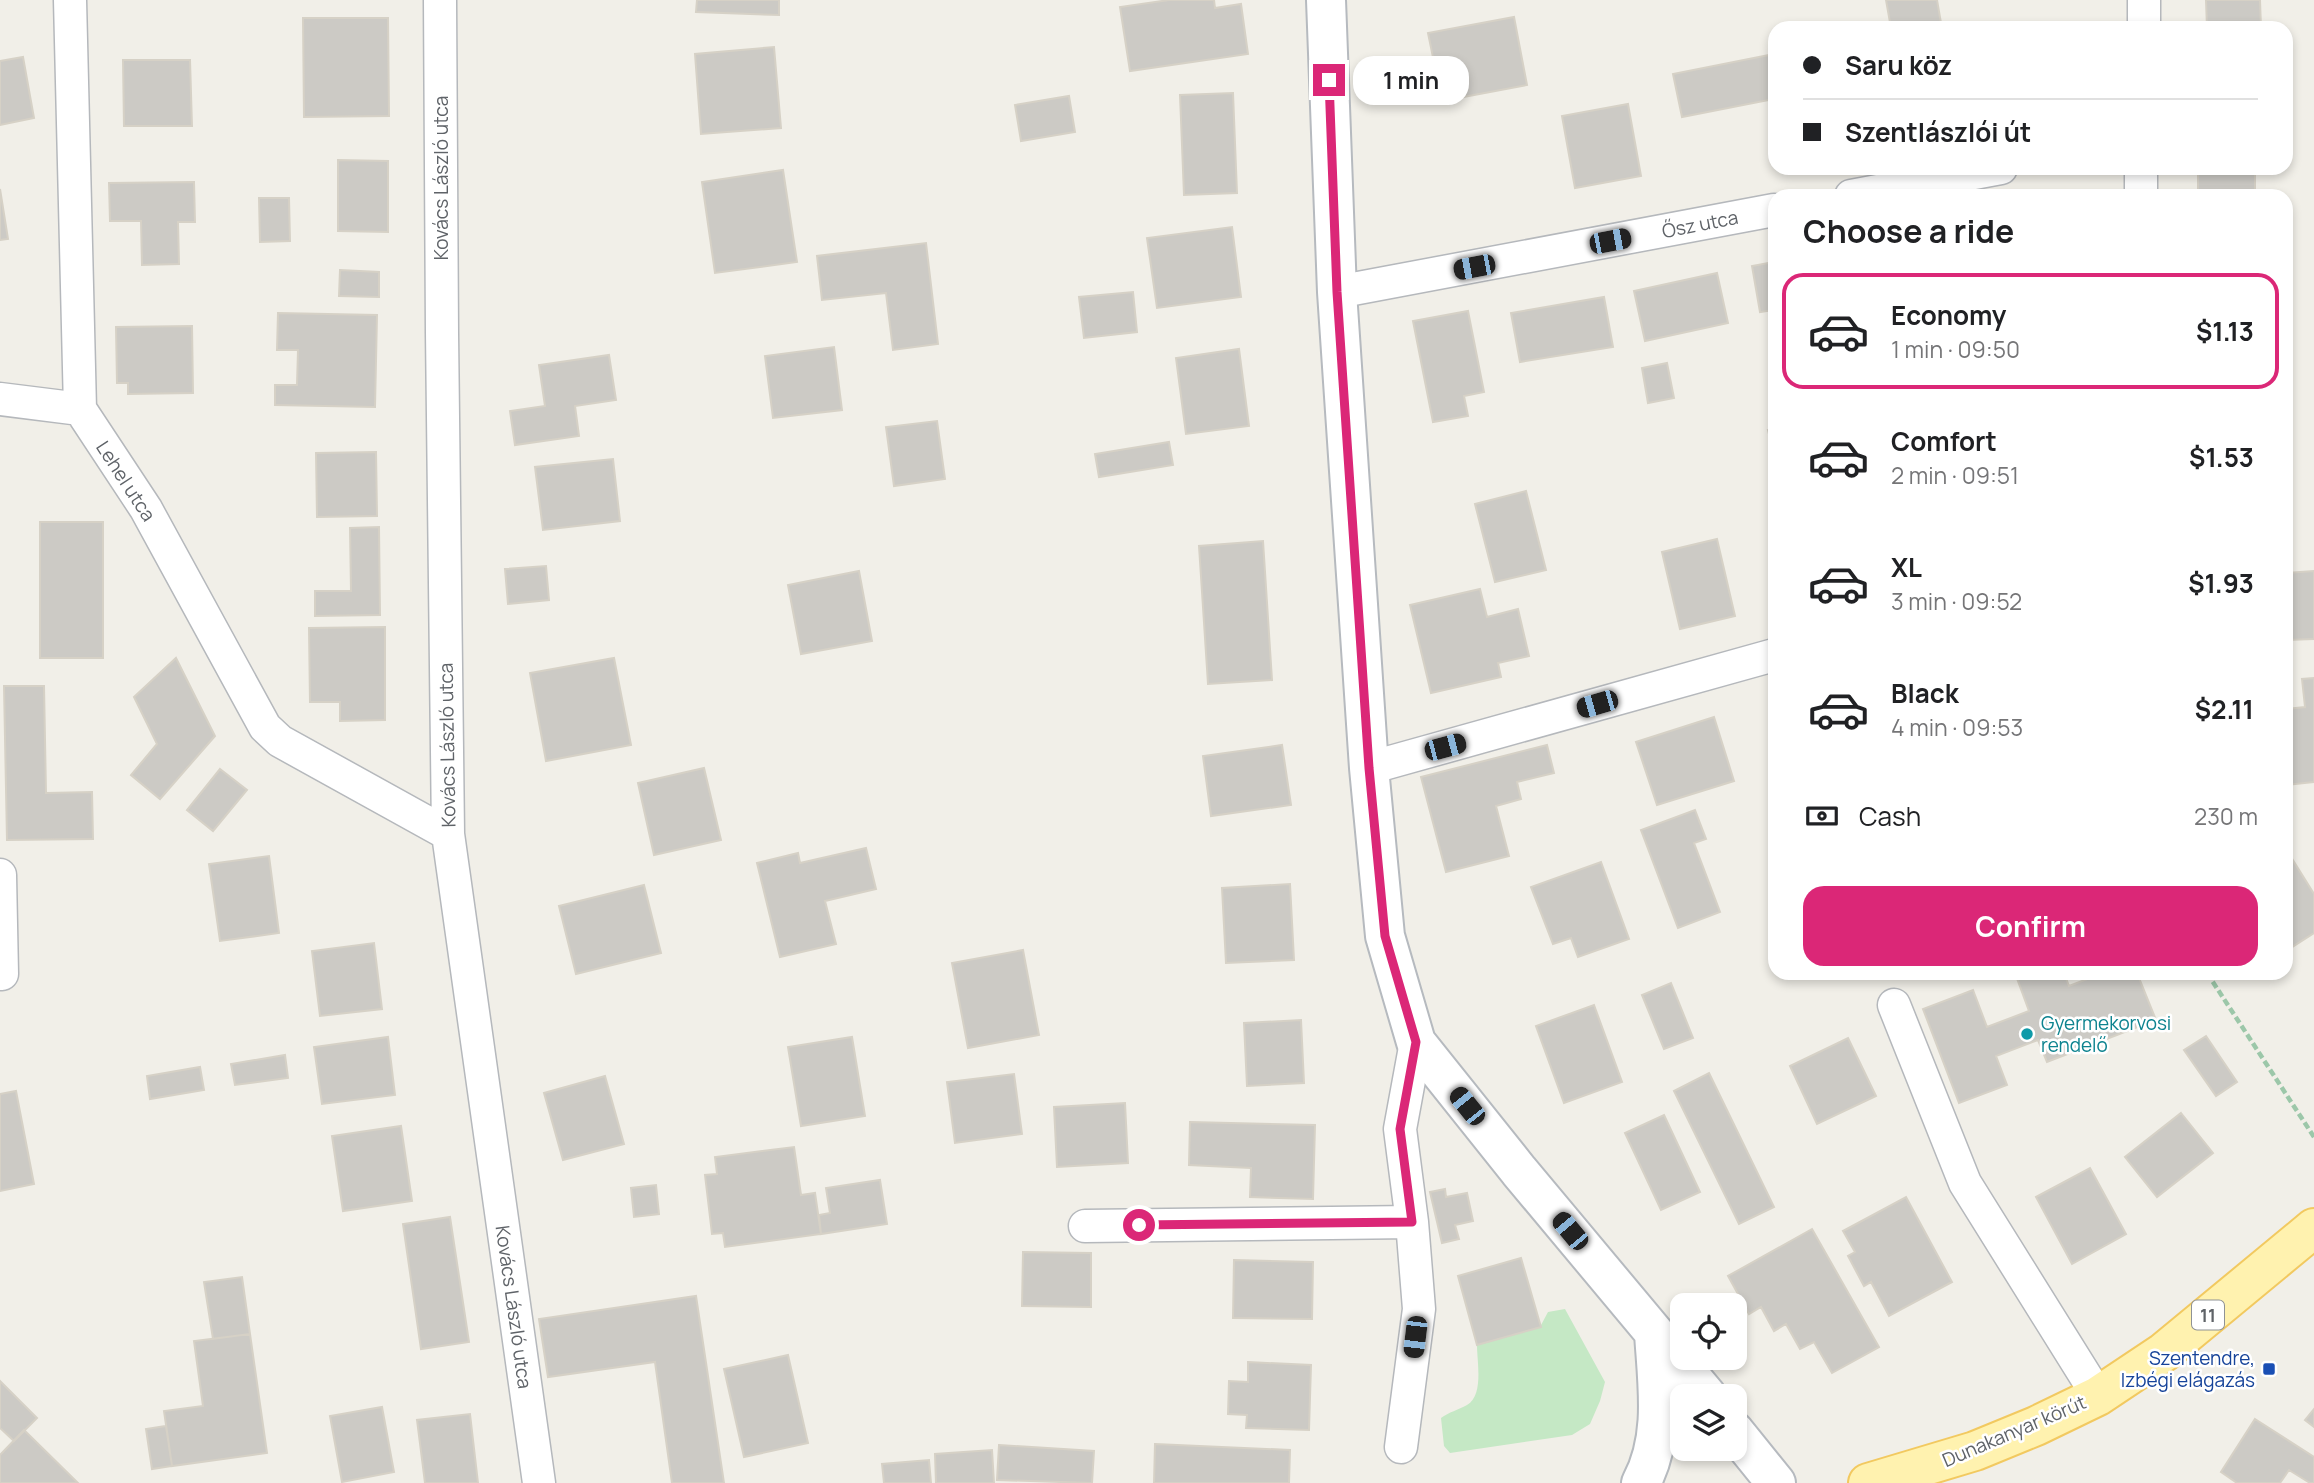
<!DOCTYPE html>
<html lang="en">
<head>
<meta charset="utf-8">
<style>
  :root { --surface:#fff; --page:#f6f6f6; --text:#202124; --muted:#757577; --line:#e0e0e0; --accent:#db2777 }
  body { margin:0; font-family:Manrope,sans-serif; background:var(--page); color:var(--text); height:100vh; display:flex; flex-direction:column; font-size:26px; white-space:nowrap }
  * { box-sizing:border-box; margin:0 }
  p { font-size:23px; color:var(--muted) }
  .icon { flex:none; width:38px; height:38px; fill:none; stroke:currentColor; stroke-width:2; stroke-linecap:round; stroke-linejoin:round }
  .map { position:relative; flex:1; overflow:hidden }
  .side { position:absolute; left:1768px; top:189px; width:525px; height:791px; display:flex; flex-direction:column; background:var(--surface); border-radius:21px; box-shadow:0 4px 10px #0003 }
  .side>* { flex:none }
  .banner { position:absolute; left:1768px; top:21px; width:525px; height:154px; border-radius:21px; box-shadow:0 4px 10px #0003; display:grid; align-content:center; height:154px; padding:0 35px; background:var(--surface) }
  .fabs { position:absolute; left:1670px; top:1293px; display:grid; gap:14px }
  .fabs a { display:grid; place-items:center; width:77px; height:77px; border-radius:14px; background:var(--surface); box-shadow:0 4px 10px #0003; font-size:35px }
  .end { position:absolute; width:32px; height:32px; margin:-16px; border:9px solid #db2777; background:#fff; box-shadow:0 0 0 4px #fff }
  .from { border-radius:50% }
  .bubble { position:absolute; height:49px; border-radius:21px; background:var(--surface); box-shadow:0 4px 10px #0003; font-size:23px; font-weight:700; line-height:49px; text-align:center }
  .car { position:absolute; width:21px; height:42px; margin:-21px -10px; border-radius:9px; box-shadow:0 0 5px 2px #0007; background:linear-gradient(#222 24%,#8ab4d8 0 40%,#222 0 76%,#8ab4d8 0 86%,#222 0) }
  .banner b { display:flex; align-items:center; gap:24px; height:66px; font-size:26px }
  .banner b+b { border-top:2px solid var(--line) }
  .banner i { width:18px; height:18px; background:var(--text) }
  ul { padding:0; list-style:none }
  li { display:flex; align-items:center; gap:21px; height:116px; margin:0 14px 10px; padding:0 21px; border:4px solid transparent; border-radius:21px }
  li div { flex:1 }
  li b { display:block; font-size:26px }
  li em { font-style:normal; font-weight:700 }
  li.on { border-color:var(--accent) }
  li>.icon { width:63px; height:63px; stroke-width:1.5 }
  h2 { padding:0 35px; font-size:32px; line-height:84px }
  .pay { display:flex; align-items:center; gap:18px; height:77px; padding:0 35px; font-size:26px }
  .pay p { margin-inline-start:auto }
  .primary-button { display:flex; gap:14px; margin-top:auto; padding:14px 35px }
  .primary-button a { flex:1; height:80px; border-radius:21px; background:var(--accent); color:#fff; font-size:28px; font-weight:700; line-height:80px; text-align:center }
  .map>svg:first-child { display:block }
  .green { fill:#c5e8c5 }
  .building { fill:#cccac5; stroke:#d6d1c6; stroke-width:2 }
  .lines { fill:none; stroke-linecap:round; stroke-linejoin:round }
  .minor-casing { stroke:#b5b8bc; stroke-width:35 }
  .secondary-casing { stroke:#b6babf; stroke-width:42 }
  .primary-casing { stroke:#f2c960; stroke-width:42 }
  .path { stroke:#9cc7a9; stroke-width:4.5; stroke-dasharray:7 3.5; stroke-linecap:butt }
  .minor { stroke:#fff; stroke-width:32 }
  .secondary { stroke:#fff; stroke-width:38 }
  .primary { stroke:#fff2af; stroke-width:38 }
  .route { stroke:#db2777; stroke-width:9 }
  .culture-dot { fill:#0f9aa8; stroke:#fff; stroke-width:2.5 }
  .transit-dot { fill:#1a4fb4; stroke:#fff; stroke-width:2.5 }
  .labels { text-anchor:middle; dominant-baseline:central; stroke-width:5; stroke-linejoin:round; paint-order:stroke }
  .shield { fill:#fff; stroke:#8f9295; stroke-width:2 }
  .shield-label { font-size:18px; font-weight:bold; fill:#5f6368 }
  .street-label { font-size:19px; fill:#5f6368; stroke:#fff }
  .culture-label { font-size:19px; fill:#0d838f; stroke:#fff; text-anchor:start }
  .transit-label { font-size:19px; fill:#164399; stroke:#fff; text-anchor:end }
</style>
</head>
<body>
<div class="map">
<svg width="2314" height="1483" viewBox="0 0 2314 1483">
  <rect width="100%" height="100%" fill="#f1efe8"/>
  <path class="green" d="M1565,1309L1605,1382L1600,1401L1590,1424L1572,1435L1450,1453L1444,1446L1441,1418C1449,1412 1458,1410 1467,1405C1484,1395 1477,1362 1477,1345L1540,1327L1548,1312Z"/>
  <path class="building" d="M697,0H779V15L696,12Z
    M1169,0H1214L1215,8L1241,4L1248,54L1130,71L1120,7Z
    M1886,0H1937L1941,23L1911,28H1891Z
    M2206,0H2260L2261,28H2207Z
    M1514,17L1527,85L1442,101L1428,33Z
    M303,18H388L389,116L304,117Z
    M774,47L781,128L701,134L695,54Z
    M1774,54V99L1682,117L1673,74Z
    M23,57L34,118L0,125V61Z
    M123,60H190L192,126H124Z
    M1233,93L1237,193L1184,195L1180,95Z
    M1069,96L1075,132L1021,141L1015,105Z
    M1628,104L1641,176L1575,188L1562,116Z
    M338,160L388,161V232L338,231Z
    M2198,168H2255V191H2198Z
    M783,170L797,262L715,273L702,182Z
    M194,182L195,222H178L179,264L142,265L141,221H110L109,183Z
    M0,189L8,239L0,240Z
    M259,198H289L290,241L260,242Z
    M1232,227L1241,297L1157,308L1147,238Z
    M926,243L938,344L893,350L886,293L822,300L817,256Z
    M1774,262V310L1760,312L1752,266Z
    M340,270L379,272V297L339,296Z
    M1717,273L1728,323L1645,341L1634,291Z
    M1133,292L1137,332L1084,338L1079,297Z
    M1604,297L1613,347L1520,362L1511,313Z
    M1468,311L1484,392L1464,396L1468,416L1433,422L1413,321Z
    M278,313L377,315L375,407L275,405V385H297L298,350H277Z
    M192,326L193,393L128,394V383H117L116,327Z
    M834,347L842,410L773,418L765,356Z
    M1239,349L1249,426L1186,434L1176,358Z
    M609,355L616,400L575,406L579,436L515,445L510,411L545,406L539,365Z
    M1667,363L1674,398L1648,403L1642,368Z
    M937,421L945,479L894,486L886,427Z
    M1774,429V454L1768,430Z
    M1169,442L1173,465L1099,477L1095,454Z
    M376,452L377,516L317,517L316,453Z
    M613,459L620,521L543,530L535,467Z
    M1526,491L1546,570L1495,582L1475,504Z
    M40,522H103V658H40Z
    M379,527L380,615L315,616V591H351L350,528Z
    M1717,539L1735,616L1680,629L1662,552Z
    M1263,541L1272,680L1208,684L1199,546Z
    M546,566L549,600L508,604L505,569Z
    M859,571L872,641L801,654L788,585Z
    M2314,571V639L2286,640V573Z
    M1480,589L1487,617L1518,609L1529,656L1498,663L1501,677L1431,693L1410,605Z
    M385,627V720L340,721V702H310L309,628Z
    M176,658L215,736L160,799L131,775L157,744L134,697Z
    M614,658L631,745L546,761L530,673Z
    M2314,678V782L2286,785V709L2305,707L2302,679Z
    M4,686H44L46,793L92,792L93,839L7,840Z
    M1714,717L1734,781L1657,805L1636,742Z
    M1282,745L1291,805L1211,816L1203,756Z
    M1547,745L1554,773L1517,782L1521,799L1496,806L1509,856L1446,872L1421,777Z
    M704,768L721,840L654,855L638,783Z
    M220,769L247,790L213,831L187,810Z
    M1695,810L1706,839L1694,843L1720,912L1678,928L1641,830Z
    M866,848L876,889L825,901L836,944L780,957L757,863L798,853L800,863Z
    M2286,849L2314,894V933L2286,951Z
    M269,856L279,933L220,941L209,864Z
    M1601,862L1629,939L1578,957L1571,938L1553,944L1531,887Z
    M1290,884L1294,960L1226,963L1222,888Z
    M644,885L661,953L576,974L559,906Z
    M374,943L382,1009L320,1016L312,951Z
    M1023,950L1039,1035L968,1048L952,963Z
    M2015,973H2064L2069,986L2103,973H2137L2156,1020L2047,1062L2038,1040L1996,1056L2007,1085L1959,1103L1923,1009L1973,990L1987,1027L2029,1011Z
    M1671,983L1693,1038L1664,1049L1642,995Z
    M1594,1005L1622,1082L1564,1103L1536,1026Z
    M1301,1020L1304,1083L1247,1086L1244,1023Z
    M2206,1036L2237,1082L2216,1096L2184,1050Z
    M388,1037L395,1095L322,1104L314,1047Z
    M852,1037L865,1116L801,1126L788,1047Z
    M1848,1038L1876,1096L1817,1124L1790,1066Z
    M285,1055L288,1078L235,1085L231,1064Z
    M200,1067L204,1090L150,1099L147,1076Z
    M1709,1073L1774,1207L1739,1224L1674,1091Z
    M1014,1074L1022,1134L955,1143L947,1082Z
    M605,1076L624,1144L563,1160L544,1093Z
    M16,1091L34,1184L0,1191V1094Z
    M1125,1103L1128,1163L1057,1167L1054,1107Z
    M2181,1113L2213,1153L2157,1197L2125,1157Z
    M1664,1115L1700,1192L1661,1210L1625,1133Z
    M1190,1122L1315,1125L1313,1199L1250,1197L1251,1168L1189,1165Z
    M401,1126L412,1201L343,1211L332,1136Z
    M794,1147L801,1195L815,1193L821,1234L725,1247L723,1233L712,1234L705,1175L717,1174L715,1157Z
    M2090,1168L2126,1234L2072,1264L2036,1197Z
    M880,1180L887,1224L821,1234L819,1215L830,1213L826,1188Z
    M656,1185L659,1214L634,1217L631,1188Z
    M1445,1189L1446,1197L1467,1193L1473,1221L1455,1225L1459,1239L1442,1243L1430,1192Z
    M1906,1197L1952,1282L1889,1316L1871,1282L1864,1286L1848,1256L1855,1252L1843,1231Z
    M450,1217L469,1342L421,1349L403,1224Z
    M1812,1229L1879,1347L1832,1373L1814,1342L1800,1349L1786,1324L1774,1331L1761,1307L1749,1314L1728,1276Z
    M1023,1252L1091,1253V1307L1022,1306Z
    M1521,1258L1541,1327L1477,1345L1458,1276Z
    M1234,1260L1313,1262L1312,1319L1233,1318Z
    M242,1277L250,1334L213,1339L204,1282Z
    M696,1296L724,1483H672L655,1362L548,1377L539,1319Z
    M250,1334L267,1453L172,1466L164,1411L203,1406L194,1341Z
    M788,1355L808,1443L744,1457L724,1369Z
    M1248,1362L1311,1365L1309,1430L1246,1428L1247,1415L1228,1414L1229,1381L1248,1382Z
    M0,1381L37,1418L14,1441L0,1428Z
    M382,1407L394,1472L342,1482L330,1416Z
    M2314,1409V1427L2305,1420Z
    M470,1414L478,1483H425L417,1420Z
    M2255,1419L2314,1457V1483H2310L2289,1470L2280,1483H2237L2221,1472Z
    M166,1426L172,1466L152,1469L146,1429Z
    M24,1430L78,1483H0V1455Z
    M1155,1444L1290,1450L1289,1483H1154Z
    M999,1445L1094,1451L1092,1483L997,1480Z
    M992,1450L994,1483H936L935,1454Z
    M929,1460L931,1483H884L882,1464Z"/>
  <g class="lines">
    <g class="minor-casing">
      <path id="minor" d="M70,0L80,409L146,509L265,727L280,741L448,834
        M440,0L442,333L448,834L539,1483
        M2144,28V0
        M1851,196L2001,168
        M2141,196V168
        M1337,292L1774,210
        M0,399L80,409
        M1369,768L1774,655
        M0,875L2,974
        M1894,1005L1965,1183L2098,1396
        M1085,1226L1412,1222
        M1401,1447L1419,1309L1412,1222L1400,1129L1416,1042"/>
    </g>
    <g class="secondary-casing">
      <path id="secondary" d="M1326,0L1337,292L1369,768L1385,936L1416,1042L1519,1171L1707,1396
        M1734,1431L1776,1483
        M1641,1483C1666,1437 1657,1383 1654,1333"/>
    </g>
    <g class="primary-casing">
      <path id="primary" d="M1868,1483L1975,1451L2036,1426L2098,1396L2164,1352L2314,1228"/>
    </g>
    <path class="path" d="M2207,973L2314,1137"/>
    <use href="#minor" class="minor"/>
    <use href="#secondary" class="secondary"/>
    <use href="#primary" class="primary"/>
  </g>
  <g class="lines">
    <path class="route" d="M1139,1225L1412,1222L1400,1129L1416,1042L1385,936L1369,768L1337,292L1329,80"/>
  </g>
  <circle class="culture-dot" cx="2027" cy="1034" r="7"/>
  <rect class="transit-dot" x="2262" y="1362" width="14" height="14" rx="3.5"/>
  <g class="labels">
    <rect class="shield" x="2192" y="1300.5" width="32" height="29" rx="5"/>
    <g class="shield-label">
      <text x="2208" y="1315">11</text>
    </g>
    <g class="street-label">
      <text transform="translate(441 178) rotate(-90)">Kovács László utca</text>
      <text transform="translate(1700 224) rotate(-11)">Ősz utca</text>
      <text transform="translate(126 481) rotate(57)">Lehel utca</text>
      <text transform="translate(447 745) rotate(-91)">Kovács László utca</text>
      <text transform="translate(514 1307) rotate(82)">Kovács László utca</text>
      <text transform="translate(2014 1431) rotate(-23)">Dunakanyar körút</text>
    </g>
    <g class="culture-label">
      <text x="2041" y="1023">Gyermekorvosi<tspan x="2041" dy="22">rendelő</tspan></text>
    </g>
    <g class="transit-label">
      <text x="2255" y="1358">Szentendre,<tspan x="2255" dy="22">Izbégi elágazás</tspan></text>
    </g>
  </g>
</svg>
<div class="fabs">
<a><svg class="icon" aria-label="locate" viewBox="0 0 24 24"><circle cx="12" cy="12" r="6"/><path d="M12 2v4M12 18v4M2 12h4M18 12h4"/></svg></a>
<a><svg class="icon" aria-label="layers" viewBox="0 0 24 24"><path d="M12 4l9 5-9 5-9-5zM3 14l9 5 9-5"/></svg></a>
</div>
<i class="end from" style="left:1139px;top:1225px"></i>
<i class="end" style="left:1329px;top:80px"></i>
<div class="bubble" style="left:1353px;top:56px;width:116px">1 min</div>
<i class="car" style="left:1610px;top:241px;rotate:79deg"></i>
<i class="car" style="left:1474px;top:267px;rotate:259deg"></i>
<i class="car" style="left:1597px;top:704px;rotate:254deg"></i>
<i class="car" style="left:1445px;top:747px;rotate:75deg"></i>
<i class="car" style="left:1467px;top:1106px;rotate:321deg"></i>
<i class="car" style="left:1570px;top:1231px;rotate:320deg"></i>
<i class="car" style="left:1415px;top:1337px;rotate:187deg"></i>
<div class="banner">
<b><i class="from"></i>Saru köz</b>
<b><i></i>Szentlászlói út</b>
</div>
<section class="side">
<h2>Choose a ride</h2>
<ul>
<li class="on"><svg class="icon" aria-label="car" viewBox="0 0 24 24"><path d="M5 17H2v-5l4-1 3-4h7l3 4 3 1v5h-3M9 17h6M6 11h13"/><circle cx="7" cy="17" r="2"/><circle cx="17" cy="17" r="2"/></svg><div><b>Economy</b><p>1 min · 09:50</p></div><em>$1.13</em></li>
<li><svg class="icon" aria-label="car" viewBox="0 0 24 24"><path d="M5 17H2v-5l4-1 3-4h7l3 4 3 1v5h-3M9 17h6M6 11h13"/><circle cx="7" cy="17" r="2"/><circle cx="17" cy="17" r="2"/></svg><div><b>Comfort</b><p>2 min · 09:51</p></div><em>$1.53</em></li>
<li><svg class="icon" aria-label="car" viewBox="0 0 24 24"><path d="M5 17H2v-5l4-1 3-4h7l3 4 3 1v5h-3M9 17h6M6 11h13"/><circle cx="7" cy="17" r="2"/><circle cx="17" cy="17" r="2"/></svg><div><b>XL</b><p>3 min · 09:52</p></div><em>$1.93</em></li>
<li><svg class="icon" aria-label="car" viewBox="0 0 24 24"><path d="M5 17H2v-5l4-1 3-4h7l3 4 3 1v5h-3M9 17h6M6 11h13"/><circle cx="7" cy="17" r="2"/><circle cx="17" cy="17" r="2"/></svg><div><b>Black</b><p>4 min · 09:53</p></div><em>$2.11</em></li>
</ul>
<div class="pay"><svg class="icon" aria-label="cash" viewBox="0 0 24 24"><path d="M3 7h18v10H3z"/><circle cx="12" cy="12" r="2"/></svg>Cash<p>230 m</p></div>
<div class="primary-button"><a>Confirm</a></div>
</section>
</div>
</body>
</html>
